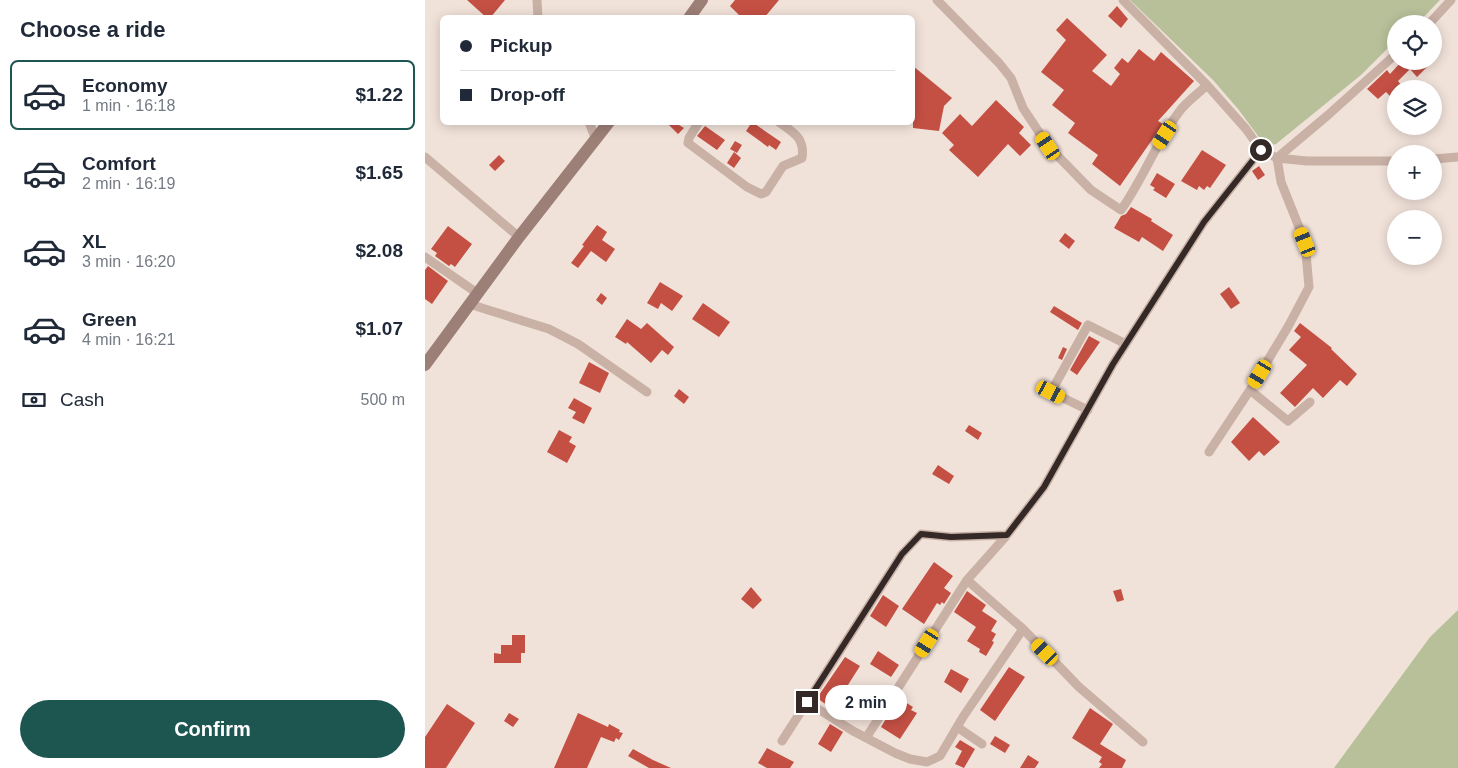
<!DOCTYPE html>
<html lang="en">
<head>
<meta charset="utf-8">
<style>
  :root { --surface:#fff; --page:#f2f2f3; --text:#1f2937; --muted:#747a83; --line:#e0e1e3; --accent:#1d5551 }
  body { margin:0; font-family:Helvetica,sans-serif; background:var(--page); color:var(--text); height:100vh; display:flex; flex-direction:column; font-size:19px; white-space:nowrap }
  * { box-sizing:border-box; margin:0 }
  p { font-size:16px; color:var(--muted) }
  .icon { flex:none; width:28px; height:28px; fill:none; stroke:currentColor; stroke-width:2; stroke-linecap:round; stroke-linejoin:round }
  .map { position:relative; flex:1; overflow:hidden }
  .panel { display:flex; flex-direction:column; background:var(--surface); width:425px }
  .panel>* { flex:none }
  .banner { position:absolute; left:15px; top:15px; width:475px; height:110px; border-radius:8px; box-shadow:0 2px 12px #0003; display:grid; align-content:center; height:110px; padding:0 20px; background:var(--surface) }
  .controls { position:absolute; left:962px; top:15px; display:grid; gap:10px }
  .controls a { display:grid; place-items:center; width:55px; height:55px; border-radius:50%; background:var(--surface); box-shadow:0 2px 12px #0003; font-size:25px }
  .end { position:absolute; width:22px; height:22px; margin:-11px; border:6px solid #352927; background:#fff; box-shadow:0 0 0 2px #fff }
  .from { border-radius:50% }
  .bubble { position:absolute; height:35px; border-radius:18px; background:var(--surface); box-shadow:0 2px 12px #0003; font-size:16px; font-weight:700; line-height:35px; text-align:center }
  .car { position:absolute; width:15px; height:30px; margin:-15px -8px; border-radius:6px; box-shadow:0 0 4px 1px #0007; background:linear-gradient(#f5c518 24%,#345 0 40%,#f5c518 0 76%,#345 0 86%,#f5c518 0) }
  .banner b { display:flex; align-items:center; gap:18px; height:48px; font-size:19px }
  .banner b+b { border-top:1px solid var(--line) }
  .banner i { width:12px; height:12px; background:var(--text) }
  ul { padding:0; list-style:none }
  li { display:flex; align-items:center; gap:15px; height:70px; margin:0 10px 8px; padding:0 10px; border:2px solid transparent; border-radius:8px }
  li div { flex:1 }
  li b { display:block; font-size:19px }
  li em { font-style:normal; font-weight:700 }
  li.on { border-color:var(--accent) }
  li>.icon { width:45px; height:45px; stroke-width:1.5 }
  h2 { padding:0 20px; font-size:22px; line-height:60px }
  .pay { display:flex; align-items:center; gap:12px; height:55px; padding:0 20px; font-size:19px }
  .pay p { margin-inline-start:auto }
  .button { display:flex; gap:10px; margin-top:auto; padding:10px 20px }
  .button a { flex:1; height:58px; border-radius:30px; background:var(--accent); color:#fff; font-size:20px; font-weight:700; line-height:58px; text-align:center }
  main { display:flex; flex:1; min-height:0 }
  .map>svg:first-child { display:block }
  .green { fill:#b8c09a }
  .building { fill:#c45044 }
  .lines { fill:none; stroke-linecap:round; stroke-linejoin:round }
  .street { stroke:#c9b1a6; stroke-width:9 }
  .secondary { stroke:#9c7f77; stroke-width:12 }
  .route { stroke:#352927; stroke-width:6 }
</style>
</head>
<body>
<main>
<section class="panel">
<h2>Choose a ride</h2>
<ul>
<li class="on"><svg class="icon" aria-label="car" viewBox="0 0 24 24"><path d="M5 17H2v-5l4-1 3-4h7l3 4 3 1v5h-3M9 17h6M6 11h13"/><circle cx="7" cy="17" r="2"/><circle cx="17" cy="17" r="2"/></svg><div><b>Economy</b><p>1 min · 16:18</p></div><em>$1.22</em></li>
<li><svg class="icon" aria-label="car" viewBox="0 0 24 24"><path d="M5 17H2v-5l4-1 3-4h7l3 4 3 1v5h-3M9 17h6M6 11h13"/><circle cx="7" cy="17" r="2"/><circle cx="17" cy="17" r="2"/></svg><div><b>Comfort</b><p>2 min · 16:19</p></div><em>$1.65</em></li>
<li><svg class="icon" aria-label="car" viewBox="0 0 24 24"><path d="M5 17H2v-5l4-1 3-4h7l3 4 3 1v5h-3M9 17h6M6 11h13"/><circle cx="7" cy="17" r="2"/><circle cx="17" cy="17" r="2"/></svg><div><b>XL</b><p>3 min · 16:20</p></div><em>$2.08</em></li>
<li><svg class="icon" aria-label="car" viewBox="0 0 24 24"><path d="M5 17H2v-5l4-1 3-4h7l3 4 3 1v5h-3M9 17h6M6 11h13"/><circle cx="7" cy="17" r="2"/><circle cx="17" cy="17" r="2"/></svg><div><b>Green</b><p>4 min · 16:21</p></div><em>$1.07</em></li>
</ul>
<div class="pay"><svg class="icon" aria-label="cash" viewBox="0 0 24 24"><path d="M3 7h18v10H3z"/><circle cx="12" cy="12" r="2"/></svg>Cash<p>500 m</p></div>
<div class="button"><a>Confirm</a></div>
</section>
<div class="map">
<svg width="1033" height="768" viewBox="0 0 1033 768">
  <rect width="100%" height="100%" fill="#f1e2d9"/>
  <path class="green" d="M705,0H1015L992,24H971V40L936,75L851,144L843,146L836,140L813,109L788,80Z
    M1033,610V768H909L1005,637Z"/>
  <path class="building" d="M42,0H80L65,18H62Z
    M310,0H354L339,18H317L305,6Z
    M692,6L703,19L696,28L683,16Z
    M642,18L682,55L667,71L686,86L695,74L689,68L697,58L703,63L714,49L729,61L736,52L769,81L733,121L738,124L695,186L667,164L673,155L643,133L650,123L627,105L639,90L616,72L641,40L631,30Z
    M977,61H996L1002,67L992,77L985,69L973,81L979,89H971V102L961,92L953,99L942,89L962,70L965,74Z
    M488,66L527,98L519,106L514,131L488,128Z
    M571,100L599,127L594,133L606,145L595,156L583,144L553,177L524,150L529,145L517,133L535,114L547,126Z
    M241,122H249L259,128L253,134Z
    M327,122L356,142L351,150L344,145L343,147L321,131Z
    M280,126L300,140L292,150L272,136Z
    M310,141L317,145L312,153L305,149Z
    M777,150L801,165L785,188L782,186L779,190L774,186L772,190L756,181Z
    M309,152L316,158L309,168L302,163Z
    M74,155L80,161L70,171L64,165Z
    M834,166L840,175L833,180L827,171Z
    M732,173L750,184L741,198L728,190L730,188L725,185Z
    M706,207L727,219L726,221L748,235L738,251L717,237L714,242L689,228L696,216L701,214Z
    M172,225L182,232L177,240L190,249L181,262L166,251L153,268L146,263L159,246L157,245Z
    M23,226L47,244L30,267L26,264L24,266L10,256L12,253L6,249Z
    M640,233L650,241L644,249L634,241Z
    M3,266L23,281L7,304L0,299V270Z
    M235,282L258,296L247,311L236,303L233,309L222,303Z
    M804,287L815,303L806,309L795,294Z
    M176,293L182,298L177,305L171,300Z
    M278,303L305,322L294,337L267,319Z
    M629,306L657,323L653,330L625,312Z
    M202,319L216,329L222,323L249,347L243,355L237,350L226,363L202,342L201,344L190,337Z
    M875,323L907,348L906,349L932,374L922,386L915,380L898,398L888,388L870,407L855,393L882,365L864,350L876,337L869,331Z
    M664,336L675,342L652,375L645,370Z
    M638,347L642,349L637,360L633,358Z
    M164,362L184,373L175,393L154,383Z
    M254,389L264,397L259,404L249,396Z
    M149,398L167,408L159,424L147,418L151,412L143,408Z
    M828,417L855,442L839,456L834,451L824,461L806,442Z
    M544,425L557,433L553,440L540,431Z
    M134,430L147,437L144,442L151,446L142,463L122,452Z
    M513,465L529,476L524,484L507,474Z
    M509,562L528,576L519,588L526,593L519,604L517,602L515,605L512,603L499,624L477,609Z
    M326,587L337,600L328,609L316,599Z
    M696,589L699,600L692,602L688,591Z
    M542,591L561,605L557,611L572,621L566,631L571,634L567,641L569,642L567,646L561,656L554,652L555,649L542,641L551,627L529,612Z
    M458,595L474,606L461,627L445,616Z
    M87,635H100V653H96V663H69V653L76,654V645H87Z
    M453,651L474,665L466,677L445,664Z
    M420,657L435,666L421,688L438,699L436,700L445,706L439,716L437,715L432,718L430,717L429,718L421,714L423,712L409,703L406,708L392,698Z
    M584,667L600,677L570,721L555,710Z
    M526,669L544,679L536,693L519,682Z
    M472,701L479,705L480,702L488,707L486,710L492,713L475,739L456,727Z
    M22,704L50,723L21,768H0V737Z
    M665,708L688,724L675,744L701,760L697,768H674L677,764L674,762L677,757L647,738Z
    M84,713L94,719L88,727L79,721Z
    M153,713L183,727L184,724L195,730L194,732L198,733L194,740L191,738L189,742L176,737L162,768H129Z
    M405,724L418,732L406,752L393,744Z
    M570,736L585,745L580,753L565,744Z
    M535,740L550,749L539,768L530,764L537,751L530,747Z
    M342,748L369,762L365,768H342L333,763Z
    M208,749L228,760L246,768H224L203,756Z
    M603,755L614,762L610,768H595Z"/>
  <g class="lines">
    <path class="street" d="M112,0L113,18
      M512,0L574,63L586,78L598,108L623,146L666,190L696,210C718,179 731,143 754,112C761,102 773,94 782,85
      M698,0L782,85L821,129L836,150L852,158L882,161H971
      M1004,24L1026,0
      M164,122L171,140
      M274,122L264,138L263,143L322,187L336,194L341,192L358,166L377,158C380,138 369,133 354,122
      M0,157L94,237
      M1009,159L1033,157
      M0,257L52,293
      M44,304L124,329L153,344L222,392
      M885,402L863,421L825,390L864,325L884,287L880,242L856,182L852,158L903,115L971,54
      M663,410L626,392L663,325L701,344
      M784,452L825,390
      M542,580L598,629L654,687L718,742
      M382,702L428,731L470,753L485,759L502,762L515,756L538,717L598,629
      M532,727L557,744
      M441,738L542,580L582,535L619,487L688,364L779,222L836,150
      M357,741L477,554L496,534L526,537L582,535"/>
    <path class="secondary" d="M264,18L277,0
      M0,365L94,237L184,122"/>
  </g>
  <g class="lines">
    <path class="route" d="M382,702L477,554L496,534L526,537L582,535L619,487L688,364L779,222L836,150"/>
  </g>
</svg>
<div class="controls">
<a><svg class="icon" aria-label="locate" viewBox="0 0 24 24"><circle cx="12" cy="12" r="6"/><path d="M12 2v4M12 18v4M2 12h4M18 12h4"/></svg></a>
<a><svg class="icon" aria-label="layers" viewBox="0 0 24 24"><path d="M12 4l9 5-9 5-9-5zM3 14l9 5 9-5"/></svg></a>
<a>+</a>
<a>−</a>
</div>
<i class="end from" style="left:836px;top:150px"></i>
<i class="end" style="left:382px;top:702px"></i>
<div class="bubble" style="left:400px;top:685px;width:82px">2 min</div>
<i class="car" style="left:740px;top:135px;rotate:213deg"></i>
<i class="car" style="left:623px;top:146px;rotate:326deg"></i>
<i class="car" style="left:880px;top:242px;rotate:338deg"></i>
<i class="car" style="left:835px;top:374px;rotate:211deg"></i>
<i class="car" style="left:626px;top:392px;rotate:117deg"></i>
<i class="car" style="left:502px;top:643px;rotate:212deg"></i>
<i class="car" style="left:620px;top:652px;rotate:315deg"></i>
<div class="banner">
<b><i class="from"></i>Pickup</b>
<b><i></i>Drop-off</b>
</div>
</div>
</main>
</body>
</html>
